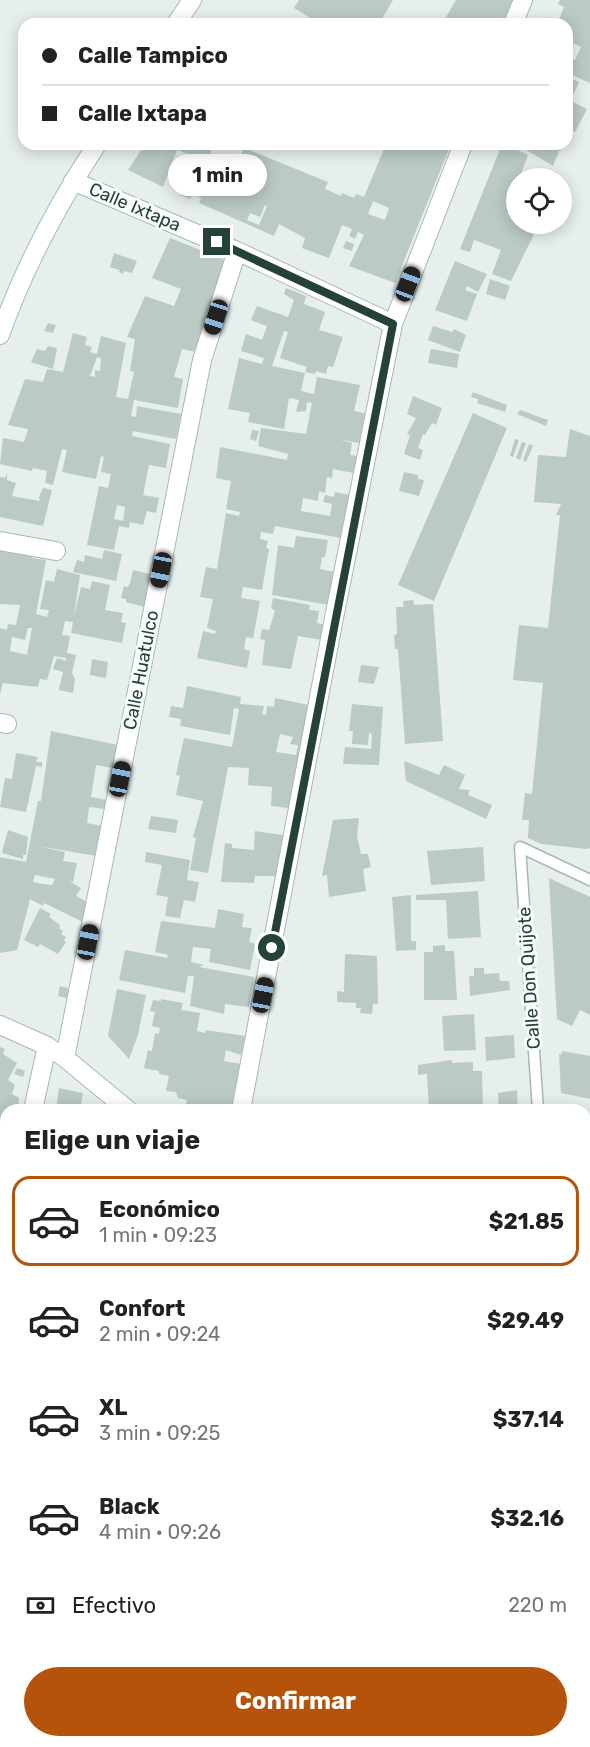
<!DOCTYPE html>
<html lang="es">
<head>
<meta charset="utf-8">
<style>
  :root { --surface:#fff; --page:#f6f6f6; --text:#222; --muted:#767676; --line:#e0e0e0; --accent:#b45309 }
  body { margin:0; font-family:Rubik,sans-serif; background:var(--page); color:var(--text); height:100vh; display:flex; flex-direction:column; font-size:22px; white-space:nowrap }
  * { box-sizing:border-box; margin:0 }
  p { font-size:20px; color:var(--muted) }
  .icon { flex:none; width:33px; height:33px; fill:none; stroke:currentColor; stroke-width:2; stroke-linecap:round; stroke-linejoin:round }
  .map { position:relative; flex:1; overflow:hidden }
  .details { position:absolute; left:0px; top:1104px; width:591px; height:644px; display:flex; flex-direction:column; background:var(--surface); border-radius:18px 18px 0 0; box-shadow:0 3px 15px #0003 }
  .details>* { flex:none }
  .banner { position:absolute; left:18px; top:18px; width:555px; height:132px; border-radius:18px; box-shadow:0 3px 15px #0003; display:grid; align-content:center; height:132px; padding:0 24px; background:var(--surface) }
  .fabs { position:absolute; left:506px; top:168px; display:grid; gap:12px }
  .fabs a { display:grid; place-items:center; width:66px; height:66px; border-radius:50%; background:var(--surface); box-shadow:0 3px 15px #0003; font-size:30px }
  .end { position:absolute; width:27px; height:27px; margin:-14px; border:8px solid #24423a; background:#fff; box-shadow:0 0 0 3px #fff }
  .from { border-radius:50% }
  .bubble { position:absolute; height:42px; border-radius:21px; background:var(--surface); box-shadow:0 3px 15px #0003; font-size:20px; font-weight:700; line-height:42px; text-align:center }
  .car { position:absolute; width:18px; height:36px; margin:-18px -9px; border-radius:8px; box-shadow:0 0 4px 2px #0007; background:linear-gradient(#222 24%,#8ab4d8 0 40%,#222 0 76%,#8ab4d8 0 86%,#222 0) }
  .banner b { display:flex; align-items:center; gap:21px; height:57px; font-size:22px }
  .banner b+b { border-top:2px solid var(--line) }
  .banner i { width:15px; height:15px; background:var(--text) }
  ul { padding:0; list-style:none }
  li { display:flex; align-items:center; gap:18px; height:90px; margin:0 12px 9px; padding:0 12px; border:3px solid transparent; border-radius:18px }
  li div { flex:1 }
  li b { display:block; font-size:22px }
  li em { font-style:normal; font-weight:700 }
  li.active { border-color:var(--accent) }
  li>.icon { width:54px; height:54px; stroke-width:1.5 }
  h2 { padding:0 24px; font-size:27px; line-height:72px }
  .pay { display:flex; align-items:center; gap:15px; height:66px; padding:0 24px; font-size:22px }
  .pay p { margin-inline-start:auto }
  .primary-button { display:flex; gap:12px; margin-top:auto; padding:12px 24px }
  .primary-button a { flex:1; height:69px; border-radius:36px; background:var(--accent); color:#fff; font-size:24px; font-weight:700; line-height:69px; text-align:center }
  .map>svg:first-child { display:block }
  .building { fill:#bbcac4; fill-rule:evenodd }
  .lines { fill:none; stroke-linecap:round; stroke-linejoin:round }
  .lane-casing { stroke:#a8b8b2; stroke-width:13 }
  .street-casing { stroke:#a8b8b2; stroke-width:20 }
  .secondary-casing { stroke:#a4bbb3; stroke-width:20 }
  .lane { stroke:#fff; stroke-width:10 }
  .street { stroke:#fff; stroke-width:18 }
  .secondary { stroke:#fff; stroke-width:18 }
  .route { stroke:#24423a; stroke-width:8 }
  .labels { text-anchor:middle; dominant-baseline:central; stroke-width:6; stroke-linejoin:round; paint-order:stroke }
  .street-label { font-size:18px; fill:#24423a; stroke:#f7fbf9 }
</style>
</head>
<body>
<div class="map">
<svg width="590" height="1747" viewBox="0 0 590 1747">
  <rect width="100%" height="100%" fill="#e6efeb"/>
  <path class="building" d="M299,0H393L379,24H320L294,8Z
    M456,0H514L504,24H442Z
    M560,0H590V83L567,73V57L575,60L581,47L567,40V24H557L564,7L558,4Z
    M567,77L579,82L568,106L570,107L573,102L587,109L575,132L567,131Z
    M145,144H213L210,153L237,164L244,148L328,182L325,189L341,196L342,193L354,198L356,194L364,197L386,144H451L395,283L349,266L364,235L358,232L355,239L349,236L352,229L342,225L329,258L302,248L305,238L279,224L274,236L199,203L201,198L192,194L190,199L180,195L190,172L200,176L205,164L190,158L191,155L177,150L163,187L128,170ZM373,201L389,208L385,220L368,214ZM265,205L267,206L259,225L247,220L250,213L260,217Z
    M502,144H562L553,166L518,145L516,149L528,155L521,174L526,176L525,178H516V224H539L511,281L492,274L501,250L474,240L470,252L460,249Z
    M170,238L228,261L196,352L182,349L174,377L183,379L178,408L134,400L131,416L136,417L137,406L181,414L176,439L133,431L132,436L170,444L166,468L149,465L143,495L159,498L156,513L147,511L143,525L130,522L129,528L119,526L114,550L87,545L99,486L108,488L111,474L101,472L104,457L101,456L96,479L62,472L67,450L62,449L53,485L45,483L47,471L33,468L32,471L0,464L3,438L24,442L28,429L8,425L25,379L43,382L47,369L63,372L73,333L87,337L85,345L92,347L90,352L97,354L101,336L126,343L116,397L128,399L134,372L130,371L135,339L127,337L145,296L174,306L181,289L152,278ZM97,357L101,358L100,371L95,370V377L90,376ZM117,505L125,507L123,521L114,519Z
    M346,241L354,244L352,251L343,248Z
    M114,253L137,261L132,273L124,271L123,274L119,272L120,270L110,267Z
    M455,261L487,274L478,292L467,286L465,290L477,294L467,321L435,310Z
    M490,279L510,286L505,300L486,294Z
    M286,288L306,296L304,304L325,312L319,330L343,337L333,367L328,366L326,374L316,371L315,374L305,372L307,367L280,358L288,332L284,331L272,366L305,373L301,391L314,394L317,377L360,385L354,411L365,413L359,443L338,439L352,443L350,455L357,456L353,473L333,469L332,478L327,477L325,493L319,491L318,501L303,498L301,511L330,516L332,504L323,502L325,495L334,497L335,492L349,495L341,538L275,526L273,534L261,532L260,539L268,541L266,548L269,549L262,590L243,587L241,598L260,601L253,638L246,637L244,649L250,651L247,668L197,658L203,631L215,634L216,631L207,628L213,599L200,597L206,567L217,569L226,513L239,516L240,512L226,509L231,481L216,478L220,447L287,460L288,454L258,446L261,428L306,434L312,403L307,402L306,411L296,412L299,400L289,398L284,429L248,422L250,413L228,409L239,358L262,364L264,358L241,351L246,334L262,340L267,326L251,320L257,306L288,317L294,300L284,294Z
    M48,323L56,325L53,333L44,331Z
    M433,326L452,332L454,329L466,335L460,352L428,340Z
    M48,346L57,348L53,369L31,362L37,349L45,351Z
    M431,349L459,354L457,368L428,363Z
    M473,392L507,405L505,412L477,403L478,399L471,397Z
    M413,396L442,408L436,425L432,423L425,435L423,434L418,448L423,450L420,460L404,454L410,435L407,434L416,418L407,414Z
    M520,410L548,420L546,426L517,414Z
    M473,413L507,428L434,601L398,585Z
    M570,429L590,436V848L586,849L541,844L528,838L529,820H522L525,793L532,794L543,683L513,680L519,625L548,628L560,515H556L561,504L534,502L538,455L566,457Z
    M252,430L259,431L256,441L250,439Z
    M515,439L519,440L513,457L510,456Z
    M522,442L526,443L520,460L516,458Z
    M529,444L533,446L526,462L523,460Z
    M404,472L418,475V479L424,480L419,496L399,491Z
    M7,473V480L16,483L12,496L40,501L39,497L43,488L52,490L43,526L0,517V477L5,478Z
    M296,536L328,540L325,557H322L320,569L335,572L329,605L272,595L278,545L294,548Z
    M0,545L33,551L32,558L46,560L36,614L47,617L49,610L40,609L46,580L54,582L57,569L80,575L74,616L81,587L90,589L92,581L110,585L105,610L123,613L121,622L126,623L122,643L71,633L73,622L65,621L62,635L70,636L67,653L76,655L72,673L75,679L73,693L59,690L63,672L53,669L57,658L66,661V658L54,656L47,680L40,679L38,687L3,683L0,694V628L7,630L8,624L16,625L20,605L0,604ZM28,628H32L27,655L10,651L12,637L25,640Z
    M104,550L122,554L116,581L73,572L77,560L84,562L85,555L102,559Z
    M133,570L150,574L145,607L126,602V599L121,598L124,586L128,587L130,583Z
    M273,598L310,605L309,610L319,611L317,623L325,625L322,640L298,636L291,669L262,665L265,640L260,639L262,629L269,630L275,611L271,608Z
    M413,600L414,605L433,604L443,741L405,744L398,649H395L394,635L397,634L396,607H404L403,601Z
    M92,659L108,662L106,678L90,675Z
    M361,665L379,667L374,684L358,682Z
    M187,686L241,697L240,704L264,706L262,714L266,715L267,706L274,707L275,698L309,705L288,808L271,806L272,787L248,785L249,768L228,767L208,873L190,870L196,838L193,837L203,801L176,795L180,776L176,775L184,738L232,747L239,709L234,708L230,735L180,726L181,719L169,717L171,706L183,708ZM280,734L293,737L290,744L298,745L296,755L276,752Z
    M352,704L383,707L379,765L343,764L345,747L371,749L372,734L369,733L368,745L352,744L353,731H349Z
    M51,731L118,745L113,768L96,765L91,797L107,800L105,809L89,807L87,823L102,826L96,856L38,846L65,852L63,861L77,863L73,882L69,881L81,888L76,896L87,902L83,922L44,903L43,906L30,899L17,950L0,953V857L26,862L38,801H41ZM35,875L55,879L52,885L43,884L33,882Z
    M16,753L38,757L36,762H42V767L36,766L26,812L0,807L5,778L12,779Z
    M404,761L439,775L444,765L465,775L459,789L470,790L468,795L492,805L486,819L406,781Z
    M151,816L178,820L176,833L148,829Z
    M359,818L357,836L361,854H368L371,867L363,869L366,891L329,897L327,875L322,876L333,820Z
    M8,830L28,837L26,855H23V859L2,853Z
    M255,831L283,835L275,876H255L254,883L221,882L225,843L232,844V848L254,850Z
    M483,847L485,881L431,885L427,851Z
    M146,852L190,860L187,880L199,882L195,902L184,900L180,918L165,916L168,897L156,895L162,865L145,862Z
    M549,878L590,897V1015L580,1010L572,1026L557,1019Z
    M478,891L481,937L448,939L446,900H416V895Z
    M411,895V941H416V950L396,951L392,897Z
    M40,908L51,914L49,917L60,925L59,928L63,931L61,934L66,937L64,941L66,942L58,954L40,944L38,947L24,940Z
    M218,909L244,914L242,927L252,928L249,942L255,944L250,970L209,962L211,949L193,947L191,962L204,965L199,967L254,977L249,1007L225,1004L224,1014L190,1006L194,976H188L185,993L119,980L125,950L167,958L168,955L155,952L161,921L215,928Z
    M445,945V951H454L457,1000H424V952H433V946Z
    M345,954L377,956L378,1004H373L372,1014L360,1013L361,1008H356V1003L337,1002V991L344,992Z
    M474,968H484V974L499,973L500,981H509L510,990L470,996L469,976H474Z
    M60,986L68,988L67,998L58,996Z
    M117,989L146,995L138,1035L129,1059L108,1036Z
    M161,999L183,1003L181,1010L200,1013L197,1031L205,1033L206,1030L245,1036L241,1055L226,1050L224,1061L240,1064L231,1110H185L187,1100L178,1098L176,1092L166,1091L169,1076L159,1074V1071L144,1068L148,1050L152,1051L155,1033L159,1034L160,1028L152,1026L155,1012L150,1011L153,1000L161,1001Z
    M474,1014L476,1050L444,1051L442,1016Z
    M514,1035L515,1058L486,1061L485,1037Z
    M0,1047L5,1049L3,1054L17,1063L8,1080L15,1085L12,1094L19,1098L18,1110H6V1152L0,1149Z
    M562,1051L590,1056V1099L561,1093L559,1054L561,1055Z
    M452,1060V1063L473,1062V1071H482L483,1110H429L427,1074L418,1075V1065Z
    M17,1068L25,1071L23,1077L14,1074Z
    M59,1088L83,1093L80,1110L66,1107L64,1110H56Z
    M517,1090L518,1110H499L498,1093Z
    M0,1159L6,1162V1182L1,1207Z
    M590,1245V1273L585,1271V1260Z
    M585,1280L588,1281L586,1287L590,1292L588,1339H585Z
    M586,1347L590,1348V1439L586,1438L588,1426L585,1425Z
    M5,1450L6,1451V1482L0,1481V1459H3Z
    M0,1494L6,1495V1579L0,1578Z
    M588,1575L590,1576V1596L585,1593Z
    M590,1600V1747H553L545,1742H585V1607Z
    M0,1653L6,1656V1702L0,1698Z
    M248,1742H277L279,1747H241L249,1744Z
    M336,1742H360L351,1747H329Z
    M406,1742H429L425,1747H420L418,1743L415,1747Z
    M478,1742H514L516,1743L514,1747H475Z"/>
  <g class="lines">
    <g class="lane-casing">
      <path id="lane" d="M538,1110L520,847L590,880
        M585,1196L590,1198"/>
    </g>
    <g class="street-casing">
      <path id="street" d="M513,24L523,0
        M73,181L237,251L393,324
        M0,541L56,551
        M0,723L7,724
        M65,1058L202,360L237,251
        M33,1110L47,1046
        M241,1110L333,623L393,324L463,144
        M0,1260L6,1232
        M0,1737L8,1747
        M180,1742L183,1747
        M47,1747L54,1742"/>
    </g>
    <g class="secondary-casing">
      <path id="secondary" d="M176,24L192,0
        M0,335C24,267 58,204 97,144
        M0,1025L47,1046L65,1058L128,1110
        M585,1524L590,1527"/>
    </g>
    <use href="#lane" class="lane"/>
    <use href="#street" class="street"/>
    <use href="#secondary" class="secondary"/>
  </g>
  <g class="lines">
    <path class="route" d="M217,242L393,324L272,948"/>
  </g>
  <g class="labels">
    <g class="street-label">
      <text transform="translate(135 207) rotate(23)">Calle Ixtapa</text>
      <text transform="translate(141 670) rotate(-79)">Calle Huatulco</text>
      <text transform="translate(529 978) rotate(-94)">Calle Don Quijote</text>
    </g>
  </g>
</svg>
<div class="fabs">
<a><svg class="icon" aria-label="locate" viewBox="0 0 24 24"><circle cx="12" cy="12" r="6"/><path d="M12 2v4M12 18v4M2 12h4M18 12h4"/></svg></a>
</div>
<i class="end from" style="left:272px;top:948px"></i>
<i class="end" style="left:217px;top:242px"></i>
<div class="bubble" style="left:168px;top:154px;width:99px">1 min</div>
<i class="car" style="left:408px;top:284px;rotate:21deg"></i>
<i class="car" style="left:216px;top:317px;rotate:198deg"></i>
<i class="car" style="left:161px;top:570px;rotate:191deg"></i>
<i class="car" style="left:120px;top:779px;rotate:11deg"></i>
<i class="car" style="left:88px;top:942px;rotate:11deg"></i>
<i class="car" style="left:263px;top:995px;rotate:11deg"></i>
<div class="banner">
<b><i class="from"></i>Calle Tampico</b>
<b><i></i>Calle Ixtapa</b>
</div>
<section class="details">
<h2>Elige un viaje</h2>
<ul>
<li class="active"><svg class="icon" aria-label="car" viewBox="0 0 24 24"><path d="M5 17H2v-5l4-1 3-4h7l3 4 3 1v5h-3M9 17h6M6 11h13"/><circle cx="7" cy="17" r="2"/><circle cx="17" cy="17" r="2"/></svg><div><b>Económico</b><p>1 min · 09:23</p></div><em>$21.85</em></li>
<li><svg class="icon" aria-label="car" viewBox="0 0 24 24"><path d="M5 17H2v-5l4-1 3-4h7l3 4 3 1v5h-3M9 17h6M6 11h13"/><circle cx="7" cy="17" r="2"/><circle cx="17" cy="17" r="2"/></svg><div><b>Confort</b><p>2 min · 09:24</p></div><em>$29.49</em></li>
<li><svg class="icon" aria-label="car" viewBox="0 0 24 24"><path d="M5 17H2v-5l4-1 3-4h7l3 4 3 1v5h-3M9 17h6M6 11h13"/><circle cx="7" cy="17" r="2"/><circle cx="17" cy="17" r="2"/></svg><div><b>XL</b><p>3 min · 09:25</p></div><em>$37.14</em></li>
<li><svg class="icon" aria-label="car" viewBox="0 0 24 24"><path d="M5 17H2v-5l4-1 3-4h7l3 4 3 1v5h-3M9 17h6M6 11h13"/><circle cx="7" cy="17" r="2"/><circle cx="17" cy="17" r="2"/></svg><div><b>Black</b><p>4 min · 09:26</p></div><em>$32.16</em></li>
</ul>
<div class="pay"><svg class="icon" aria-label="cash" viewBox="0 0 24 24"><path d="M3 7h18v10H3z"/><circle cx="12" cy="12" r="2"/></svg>Efectivo<p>220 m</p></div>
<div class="primary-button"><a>Confirmar</a></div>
</section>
</div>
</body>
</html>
